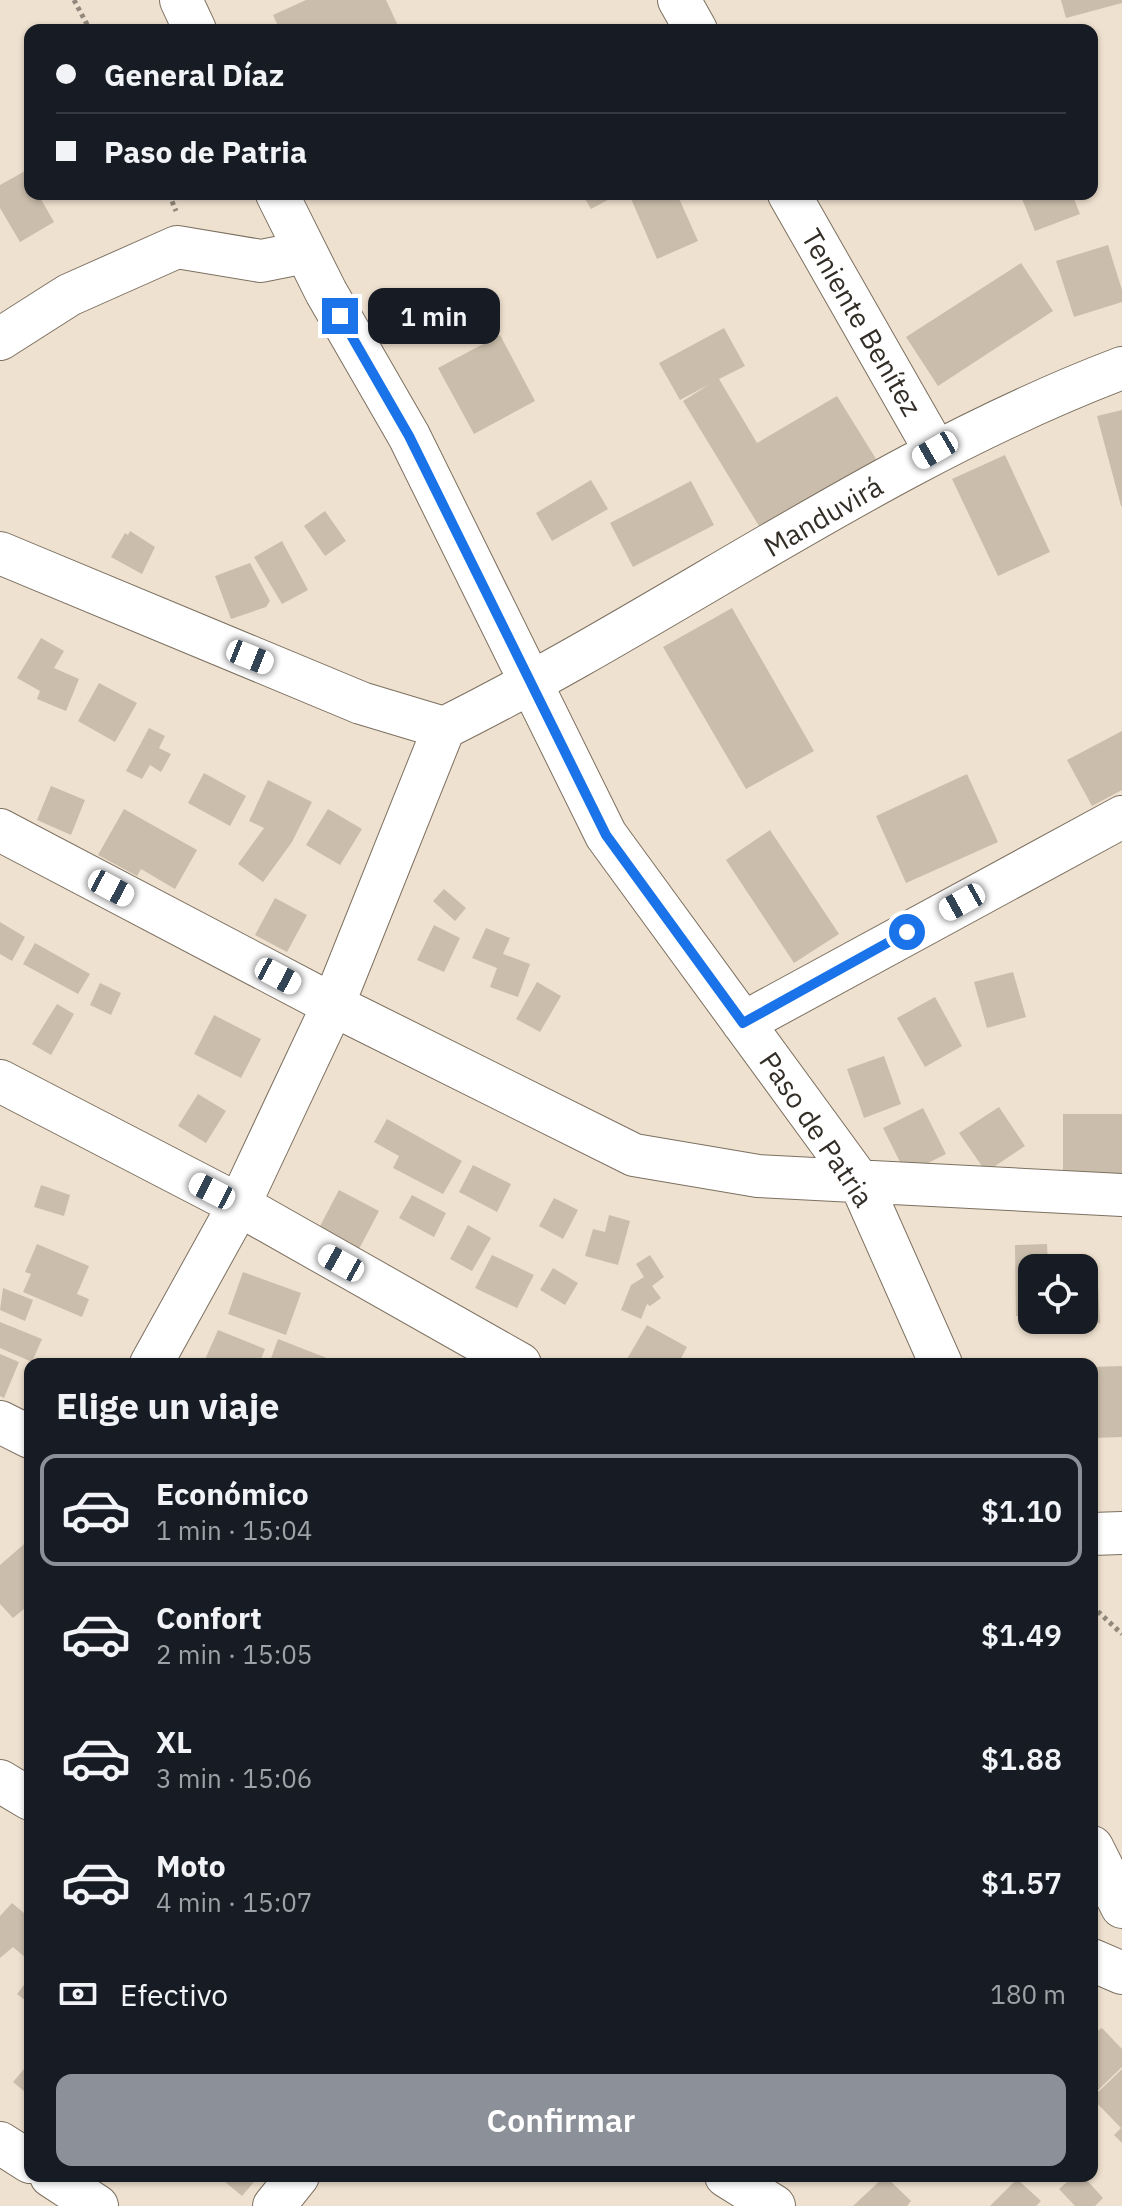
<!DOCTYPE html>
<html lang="es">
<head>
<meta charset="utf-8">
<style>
  :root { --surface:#171b24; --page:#20242c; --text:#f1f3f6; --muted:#9ea1a6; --line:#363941; --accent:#8c9099 }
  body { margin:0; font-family:"IBM Plex Sans",sans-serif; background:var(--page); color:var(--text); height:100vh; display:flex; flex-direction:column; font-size:30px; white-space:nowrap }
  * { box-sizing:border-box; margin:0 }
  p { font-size:26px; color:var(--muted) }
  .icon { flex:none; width:44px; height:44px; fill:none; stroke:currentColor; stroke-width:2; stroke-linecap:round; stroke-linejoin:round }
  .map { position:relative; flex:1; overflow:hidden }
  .sheet { position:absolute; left:24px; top:1358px; width:1074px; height:824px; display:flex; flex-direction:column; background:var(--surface); border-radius:16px; box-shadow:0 2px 6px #0004 }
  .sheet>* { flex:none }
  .banner { position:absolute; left:24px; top:24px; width:1074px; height:176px; border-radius:16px; box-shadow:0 2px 6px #0004; display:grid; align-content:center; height:176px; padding:0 32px; background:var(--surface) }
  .buttons { position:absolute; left:1018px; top:1254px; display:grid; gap:16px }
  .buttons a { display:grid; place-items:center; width:80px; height:80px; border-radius:16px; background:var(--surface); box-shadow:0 2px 6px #0004; font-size:40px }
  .end { position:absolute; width:36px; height:36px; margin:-18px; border:10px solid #1a73e8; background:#fff; box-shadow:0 0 0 4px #fff }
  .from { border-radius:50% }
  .bubble { position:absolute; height:56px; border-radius:16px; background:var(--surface); box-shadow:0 2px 6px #0004; font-size:26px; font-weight:600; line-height:56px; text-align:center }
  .car { position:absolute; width:24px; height:48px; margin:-24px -12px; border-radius:10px; box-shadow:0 0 6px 2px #0007; background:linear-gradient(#fff 24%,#345 0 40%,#fff 0 76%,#345 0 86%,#fff 0) }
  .banner b { display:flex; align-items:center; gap:28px; height:76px; font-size:30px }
  .banner b+b { border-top:2px solid var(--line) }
  .banner i { width:20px; height:20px; background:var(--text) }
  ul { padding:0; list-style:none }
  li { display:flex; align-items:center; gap:24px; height:112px; margin:0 16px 12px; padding:0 16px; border:4px solid transparent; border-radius:16px }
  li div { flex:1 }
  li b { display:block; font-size:30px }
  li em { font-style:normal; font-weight:600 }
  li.current { border-color:var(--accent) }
  li>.icon { width:72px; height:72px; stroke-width:1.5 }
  h2 { padding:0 32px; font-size:36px; line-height:96px }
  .pay { display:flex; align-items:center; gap:20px; height:88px; padding:0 32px; font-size:30px }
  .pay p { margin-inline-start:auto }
  .cta { display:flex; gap:16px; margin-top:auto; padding:16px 32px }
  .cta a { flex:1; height:92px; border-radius:16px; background:var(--accent); color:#fff; font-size:32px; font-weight:600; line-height:92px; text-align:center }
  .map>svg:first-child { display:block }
  .building { fill:#cabdab }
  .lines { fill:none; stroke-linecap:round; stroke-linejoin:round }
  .street-casing { stroke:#7c7060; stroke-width:44 }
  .path { stroke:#92897c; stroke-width:5; stroke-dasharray:4 4; stroke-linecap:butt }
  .street { stroke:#fff; stroke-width:42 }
  .route { stroke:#1a73e8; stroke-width:10 }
  .labels { text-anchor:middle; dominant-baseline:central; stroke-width:6; stroke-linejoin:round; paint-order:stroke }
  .street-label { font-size:28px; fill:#322d26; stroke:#fff }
</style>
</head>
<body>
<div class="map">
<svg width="1122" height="2206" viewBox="0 0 1122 2206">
  <rect width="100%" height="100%" fill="#efe1cf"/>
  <path class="building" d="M306,0H386L400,30H280L273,15Z
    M1061,0H1122V3L1066,18Z
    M25,171L30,180V194H38L54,222L20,242L0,208V185Z
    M582,194H619L591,209Z
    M629,194H677L698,241L657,259Z
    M1020,194H1072L1080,214L1035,231Z
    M1108,245L1122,290V302L1074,317L1056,261Z
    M1021,263L1053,311L938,386L906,337Z
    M724,328L745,366L719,379L757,443L837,396L881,467L765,536L683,401L710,384L680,400L659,363Z
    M500,335L535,401L474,434L438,368Z
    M1122,410V506H1121L1097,416Z
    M1005,455L1050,552L998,576L952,479Z
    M591,480L608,509L552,541L536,513Z
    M691,481L714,525L633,567L610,523Z
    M325,511L346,541L325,556L304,526Z
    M130,531L155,547L142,574L111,557L125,533L128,535Z
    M282,541L308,590L282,604L254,557Z
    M250,563L270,601L266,607L231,619L215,576Z
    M732,608L814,751L746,789L663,647Z
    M41,638L64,651L54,668L79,679L66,711L37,699L40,691L17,678Z
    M99,683L137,703L115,742L78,721Z
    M149,728L165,736L159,748L171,754L161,772L150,765L142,779L126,771Z
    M1122,731V790L1092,806L1067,760Z
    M204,773L246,796L230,826L188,803Z
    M967,774L998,842L906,883L876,816Z
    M268,780L312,802L292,842L263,882L238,864L264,828L249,821Z
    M51,786L85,800L71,835L37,820Z
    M124,809L197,850L175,889L141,869L137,876L98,855Z
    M328,809L362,829L340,865L306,845Z
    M770,830L839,934L794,963L726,860Z
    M444,889L466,908L455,921L433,901Z
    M275,898L307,915L287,952L255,935Z
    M0,922L25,937L12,961L0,954Z
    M434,925L460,938L444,972L417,960Z
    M486,928L510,938L503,954L530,964L518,997L490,987L497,968L472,958Z
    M35,943L90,974L78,994L23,964Z
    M1013,972L1026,1017L987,1028L974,982Z
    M537,982L561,996L540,1032L516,1019Z
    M100,983L121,993L111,1015L90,1005Z
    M935,997L962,1046L925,1067L897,1018Z
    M57,1004L74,1014L51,1055L32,1044Z
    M214,1015L261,1039L241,1078L194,1054Z
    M884,1056L901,1104L864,1118L847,1069Z
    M198,1094L226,1111L206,1143L178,1126Z
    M999,1107L1025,1146L986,1172L959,1133Z
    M923,1108L946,1154L906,1174L883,1128Z
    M1063,1114H1122V1175H1063Z
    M387,1119L462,1161L443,1194L393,1168L399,1156L374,1142Z
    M473,1165L511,1184L497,1212L459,1192Z
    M41,1185L70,1195L64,1216L34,1207Z
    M339,1190L379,1211L358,1251L318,1230Z
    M412,1195L446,1213L434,1237L399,1218Z
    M554,1198L578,1210L563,1239L539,1226Z
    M609,1215L630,1221L618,1265L585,1256L593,1229L605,1232Z
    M468,1225L491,1238L472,1271L450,1259Z
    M37,1244L89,1266L77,1294L89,1299L82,1317L23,1292L31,1274L25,1272Z
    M1047,1244L1048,1268H1032V1316H1016L1015,1245Z
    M492,1255L534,1275L517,1308L475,1288Z
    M650,1255L664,1277L652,1286L661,1298L650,1306L647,1304L641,1319L621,1310L631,1285L644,1277L636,1264Z
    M1097,1264L1100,1323L1060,1325V1320H1084V1268L1067,1266Z
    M553,1268L578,1283L565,1305L540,1290Z
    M243,1272L301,1293L286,1335L228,1314Z
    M3,1288L33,1300L25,1321L0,1310Z
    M0,1322L42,1339L32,1362L0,1348Z
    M647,1325L687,1347L678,1364H624Z
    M218,1330L265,1349L259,1364H203Z
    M278,1339L342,1364H269Z
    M0,1354L19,1362L4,1398L0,1396Z
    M1122,1366V1437L1092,1438V1367Z
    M30,1539V1604L13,1618L0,1604V1565Z
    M12,1903L30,1918L27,1959L13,1947L0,1958V1916Z
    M30,1977V2004L17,1994Z
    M1102,2028L1122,2049V2067L1098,2090L1092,2084V2034Z
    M30,2062V2096L13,2082Z
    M1122,2069V2143L1114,2135L1121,2128L1092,2098Z
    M218,2176H259L242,2196Z
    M885,2176L911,2201L907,2206H853Z
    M1074,2176H1083L1103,2198L1095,2206H1075L1059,2189Z
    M1017,2179L1041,2201L1036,2206H990Z"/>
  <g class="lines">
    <g class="street-casing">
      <path id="street" d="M181,0L195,30
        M679,0L696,30
        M277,194L326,292L409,436L606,835L861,1184L941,1364
        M789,194L935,450
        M0,339L69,295L177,247L261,261L306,252
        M0,553L361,703L444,728C673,614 882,459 1122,368
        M0,830L333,1005L634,1155L758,1176L1122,1195
        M743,1023L1122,817
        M0,1081L239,1205L520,1364
        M151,1364L239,1205L333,1005L444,728
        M0,1422L30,1437
        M1092,1534L1122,1533
        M0,1781L30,1799
        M1092,1847L1122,1907
        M1092,1960L1122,1973
        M0,2143L30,2162
        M51,2176L97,2206
        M726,2176L774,2206
        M274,2206L298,2176"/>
    </g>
    <path class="path" d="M74,0L90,30
      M169,194L176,211
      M1092,1606L1122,1634"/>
    <use href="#street" class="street"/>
  </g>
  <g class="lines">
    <path class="route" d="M340,316L409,436L606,835L743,1023L907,932"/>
  </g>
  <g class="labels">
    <g class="street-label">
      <text transform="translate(862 322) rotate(60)">Teniente Benítez</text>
      <text transform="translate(823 516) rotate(-30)">Manduvirá</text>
      <text transform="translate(817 1129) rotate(56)">Paso de Patria</text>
    </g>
  </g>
</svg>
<div class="buttons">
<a><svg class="icon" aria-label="locate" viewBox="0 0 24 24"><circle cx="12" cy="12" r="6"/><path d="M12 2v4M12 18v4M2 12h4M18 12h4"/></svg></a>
</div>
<i class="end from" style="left:907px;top:932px"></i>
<i class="end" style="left:340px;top:316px"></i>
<div class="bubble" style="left:368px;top:288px;width:132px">1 min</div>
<i class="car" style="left:935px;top:450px;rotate:240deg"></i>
<i class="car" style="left:250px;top:657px;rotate:112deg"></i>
<i class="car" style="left:111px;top:888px;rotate:118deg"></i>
<i class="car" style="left:962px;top:902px;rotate:241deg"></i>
<i class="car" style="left:278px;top:976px;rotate:118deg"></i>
<i class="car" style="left:212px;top:1191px;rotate:297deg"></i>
<i class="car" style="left:341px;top:1263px;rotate:299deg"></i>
<div class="banner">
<b><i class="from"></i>General Díaz</b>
<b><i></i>Paso de Patria</b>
</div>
<section class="sheet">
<h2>Elige un viaje</h2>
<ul>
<li class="current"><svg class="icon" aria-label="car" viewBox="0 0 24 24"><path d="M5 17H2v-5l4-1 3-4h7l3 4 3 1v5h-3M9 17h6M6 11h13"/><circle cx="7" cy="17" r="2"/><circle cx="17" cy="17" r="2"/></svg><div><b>Económico</b><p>1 min · 15:04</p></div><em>$1.10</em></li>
<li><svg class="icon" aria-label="car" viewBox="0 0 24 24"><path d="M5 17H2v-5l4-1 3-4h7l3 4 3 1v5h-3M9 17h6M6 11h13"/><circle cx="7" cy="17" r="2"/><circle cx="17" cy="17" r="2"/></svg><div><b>Confort</b><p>2 min · 15:05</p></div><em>$1.49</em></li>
<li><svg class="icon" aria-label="car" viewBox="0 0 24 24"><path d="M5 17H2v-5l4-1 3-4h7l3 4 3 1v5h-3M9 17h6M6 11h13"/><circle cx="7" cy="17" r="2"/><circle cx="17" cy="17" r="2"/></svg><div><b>XL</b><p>3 min · 15:06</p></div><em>$1.88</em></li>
<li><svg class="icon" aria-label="car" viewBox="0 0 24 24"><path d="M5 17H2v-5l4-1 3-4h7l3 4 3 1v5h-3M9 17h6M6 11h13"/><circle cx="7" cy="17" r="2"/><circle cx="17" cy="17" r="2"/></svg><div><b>Moto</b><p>4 min · 15:07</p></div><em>$1.57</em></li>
</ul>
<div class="pay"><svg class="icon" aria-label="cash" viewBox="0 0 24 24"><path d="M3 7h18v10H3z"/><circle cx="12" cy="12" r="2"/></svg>Efectivo<p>180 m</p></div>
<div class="cta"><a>Confirmar</a></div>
</section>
</div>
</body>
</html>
